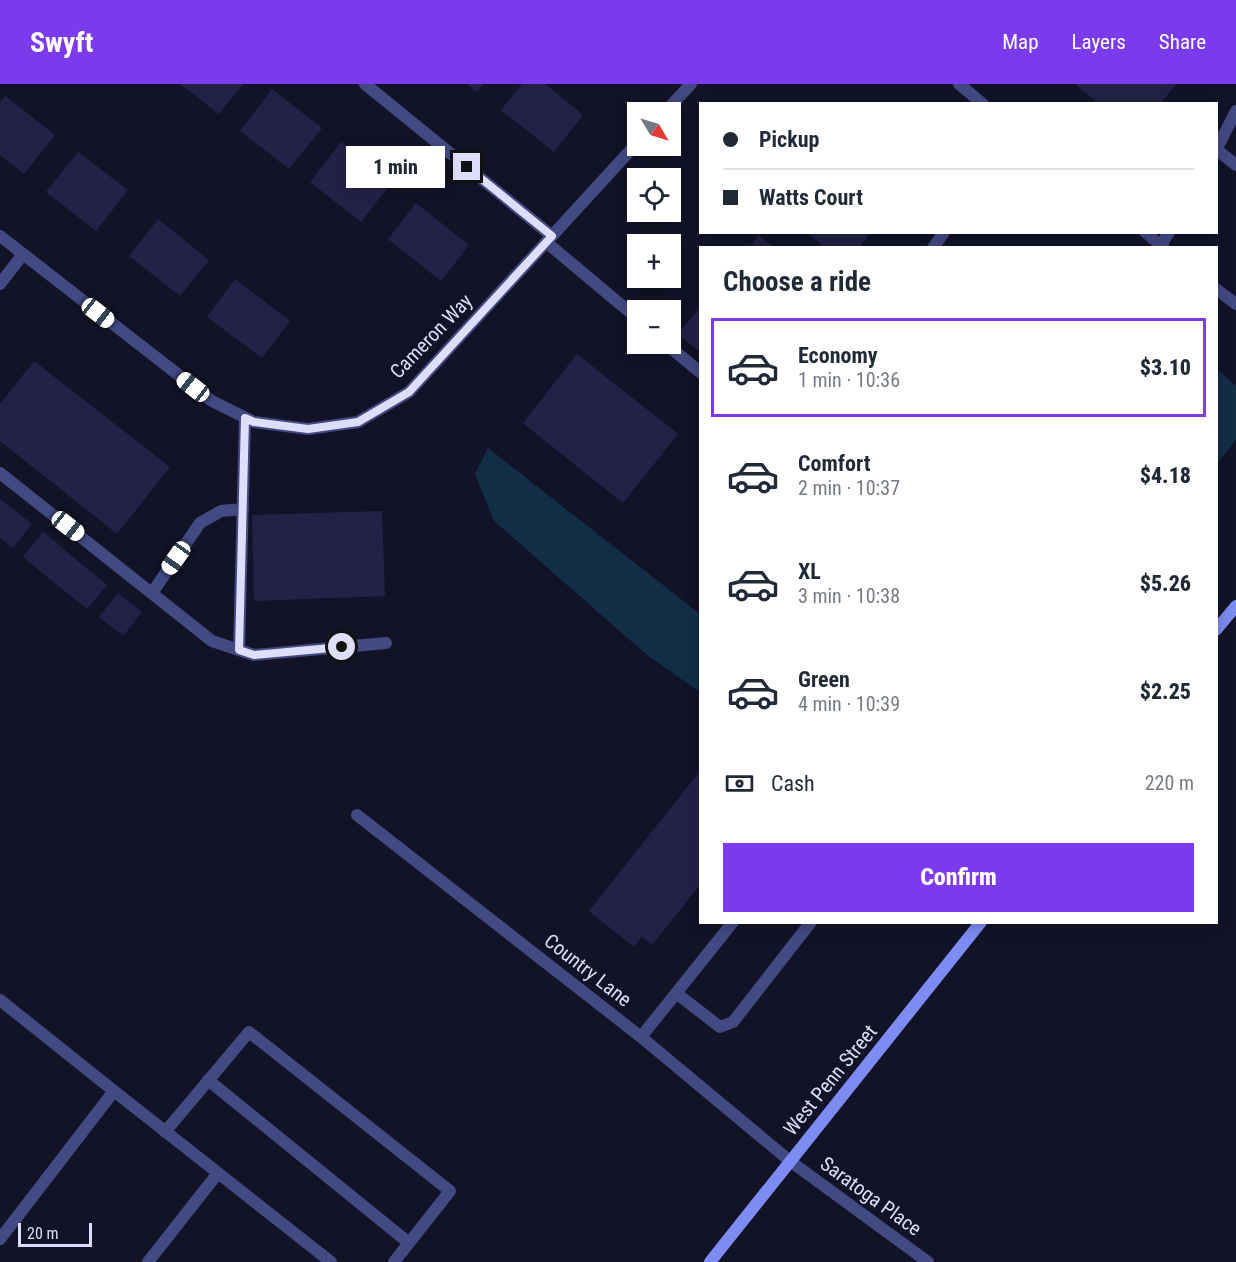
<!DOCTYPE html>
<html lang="en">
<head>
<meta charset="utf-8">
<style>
  :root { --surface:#fff; --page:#f2f2f3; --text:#1f2937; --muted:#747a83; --line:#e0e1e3; --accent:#7c3aed }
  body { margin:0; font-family:"Roboto Condensed",sans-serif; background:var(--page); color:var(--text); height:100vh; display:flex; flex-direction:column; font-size:22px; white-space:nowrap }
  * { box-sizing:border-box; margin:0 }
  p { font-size:20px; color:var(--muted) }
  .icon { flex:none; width:33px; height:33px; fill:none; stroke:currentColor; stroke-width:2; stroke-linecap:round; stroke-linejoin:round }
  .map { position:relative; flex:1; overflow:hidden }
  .drawer { position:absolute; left:699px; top:162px; width:519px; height:678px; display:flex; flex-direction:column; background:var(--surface); border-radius:0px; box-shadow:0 3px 15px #0003 }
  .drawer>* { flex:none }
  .top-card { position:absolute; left:699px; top:18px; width:519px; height:132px; border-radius:0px; box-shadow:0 3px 15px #0003; display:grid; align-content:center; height:132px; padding:0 24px; background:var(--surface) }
  .needle { width:39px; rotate:128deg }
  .buttons { position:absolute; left:627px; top:18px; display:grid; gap:12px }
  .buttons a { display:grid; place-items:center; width:54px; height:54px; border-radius:0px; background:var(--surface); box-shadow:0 3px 15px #0003; font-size:30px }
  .scale { position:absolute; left:18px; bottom:15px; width:74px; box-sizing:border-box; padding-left:6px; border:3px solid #dddefc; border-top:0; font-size:16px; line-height:21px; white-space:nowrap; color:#dddefc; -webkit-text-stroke:4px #131328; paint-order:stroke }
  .end { position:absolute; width:27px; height:27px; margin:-14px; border:8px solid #dddefc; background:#111; box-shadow:0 0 0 3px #111 }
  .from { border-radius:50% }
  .bubble { position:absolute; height:42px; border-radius:0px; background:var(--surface); box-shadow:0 3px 15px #0003; font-size:20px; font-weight:800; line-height:42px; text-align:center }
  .car { position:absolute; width:18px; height:36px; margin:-18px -9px; border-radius:8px; box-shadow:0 0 4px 2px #0007; background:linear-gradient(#fff 24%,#345 0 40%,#fff 0 76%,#345 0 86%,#fff 0) }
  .top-card b { display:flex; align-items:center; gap:21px; height:57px; font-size:22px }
  .top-card b+b { border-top:2px solid var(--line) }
  .top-card i { width:15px; height:15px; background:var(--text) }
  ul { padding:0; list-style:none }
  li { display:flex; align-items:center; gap:18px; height:99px; margin:0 12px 9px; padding:0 12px; border:3px solid transparent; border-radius:0px }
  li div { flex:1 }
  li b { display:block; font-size:22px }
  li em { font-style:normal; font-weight:800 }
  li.on { border-color:var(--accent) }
  li>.icon { width:54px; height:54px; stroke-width:1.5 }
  h2 { padding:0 24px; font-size:27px; line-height:72px }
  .pay { display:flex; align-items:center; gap:15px; height:66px; padding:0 24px; font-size:22px }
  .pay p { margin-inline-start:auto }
  .action { display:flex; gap:12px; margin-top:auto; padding:12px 24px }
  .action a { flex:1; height:69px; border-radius:0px; background:var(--accent); color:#fff; font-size:24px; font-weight:800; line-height:69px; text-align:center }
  header { display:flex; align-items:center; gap:36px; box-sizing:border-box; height:84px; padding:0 30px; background:var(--accent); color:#fff }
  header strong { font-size:28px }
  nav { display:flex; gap:33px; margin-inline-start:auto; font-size:21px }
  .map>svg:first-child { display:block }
  .water { fill:#122e47 }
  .building { fill:#232148 }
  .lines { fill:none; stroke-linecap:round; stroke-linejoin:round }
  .lane { stroke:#424a83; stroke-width:12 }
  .street { stroke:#424a83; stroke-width:12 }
  .secondary { stroke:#7d8cf3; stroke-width:12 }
  .route { stroke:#dddefc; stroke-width:8 }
  .labels { text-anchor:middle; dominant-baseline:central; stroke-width:5; stroke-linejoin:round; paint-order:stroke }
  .street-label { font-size:20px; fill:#dddefc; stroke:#131328 }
</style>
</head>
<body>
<header>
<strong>Swyft</strong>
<nav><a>Map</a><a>Layers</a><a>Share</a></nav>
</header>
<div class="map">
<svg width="1236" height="1178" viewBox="0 0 1236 1178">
  <rect width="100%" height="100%" fill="#131328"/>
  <path class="water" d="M1216,284L1236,302V356L1217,380Z
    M488,364L700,530V608L647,571L494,437L475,390Z"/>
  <path class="building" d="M180,0H243L219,30Z
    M467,0H483L477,8Z
    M522,0H545L583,31L554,68L501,26Z
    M1075,0H1176L1160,20H1099Z
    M272,5L322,44L289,85L240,47Z
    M5,12L55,51L24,90L0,71V19Z
    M341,58L392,98L361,138L310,98Z
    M78,68L128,106L96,147L46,108Z
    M416,119L469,161L441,197L388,155Z
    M158,135L209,176L180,212L129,172Z
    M807,148H871L859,164H825Z
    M759,151L774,164H749Z
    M235,195L290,237L262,274L207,233Z
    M700,223V268L678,250Z
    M577,270L678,350L623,419L523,339Z
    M34,277L170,383L117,450L0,357V320Z
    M0,415L32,440L13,464L0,454Z
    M382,427L385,512L254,517L252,431Z
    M43,448L107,501L87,525L23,473Z
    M118,509L142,528L123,552L99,533Z
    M700,687V801L652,861L642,852L634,863L589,827Z"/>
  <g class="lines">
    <path class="lane" d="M1216,66L1236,27
      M1217,66L1236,81
      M546,158L638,235
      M1161,161L1169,148
      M933,164L944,148
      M0,200L23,170
      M666,260L700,288
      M0,389L212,557L254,571L386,559
      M152,509L200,439L221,427L243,425
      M239,566L245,334
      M357,731L641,953L790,1077
      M676,909L720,943L733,938L811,838
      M0,916L114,1007
      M641,953L733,838
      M208,996L409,1159
      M165,1048L249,948L450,1107L394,1178
      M0,1155L114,1007L331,1178
      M148,1178L218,1089"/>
    <path class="street" d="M365,0L552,152
      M959,0L983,20
      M665,28L691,0
      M1145,148L1164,164
      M0,152L212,317L254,338L308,345L358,338L409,308L638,58
      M1216,205L1236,220
      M790,1077L928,1178"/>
    <path class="secondary" d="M1216,546L1236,522
      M710,1178L981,838"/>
  </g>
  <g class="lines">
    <path class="route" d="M342,563L254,571L239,566L245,334L254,338L308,345L358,338L409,308L552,152L467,83"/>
  </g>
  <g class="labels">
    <g class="street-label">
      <text transform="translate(431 252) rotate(-46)">Cameron Way</text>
      <text transform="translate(588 886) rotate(38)">Country Lane</text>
      <text transform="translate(830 996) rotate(-51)">West Penn Street</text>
      <text transform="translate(871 1112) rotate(36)">Saratoga Place</text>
    </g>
  </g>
</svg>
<div class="buttons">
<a><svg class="needle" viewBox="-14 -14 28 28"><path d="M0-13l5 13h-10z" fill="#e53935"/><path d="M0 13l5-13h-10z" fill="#747a83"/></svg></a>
<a><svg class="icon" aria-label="locate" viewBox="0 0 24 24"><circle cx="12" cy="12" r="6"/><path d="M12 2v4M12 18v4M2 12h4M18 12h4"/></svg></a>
<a>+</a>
<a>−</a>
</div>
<div class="scale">20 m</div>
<i class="end from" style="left:342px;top:563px"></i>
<i class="end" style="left:467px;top:83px"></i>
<div class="bubble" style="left:346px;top:62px;width:99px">1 min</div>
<i class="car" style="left:98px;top:229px;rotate:128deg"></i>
<i class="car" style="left:193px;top:303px;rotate:308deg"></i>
<i class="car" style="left:68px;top:442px;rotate:128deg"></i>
<i class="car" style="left:176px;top:474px;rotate:215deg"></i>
<div class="top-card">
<b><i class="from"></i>Pickup</b>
<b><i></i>Watts Court</b>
</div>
<section class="drawer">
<h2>Choose a ride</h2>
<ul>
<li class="on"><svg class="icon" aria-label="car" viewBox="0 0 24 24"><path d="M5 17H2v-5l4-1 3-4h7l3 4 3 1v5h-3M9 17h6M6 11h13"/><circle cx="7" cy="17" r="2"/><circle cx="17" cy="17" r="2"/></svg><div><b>Economy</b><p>1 min · 10:36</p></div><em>$3.10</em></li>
<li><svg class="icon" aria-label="car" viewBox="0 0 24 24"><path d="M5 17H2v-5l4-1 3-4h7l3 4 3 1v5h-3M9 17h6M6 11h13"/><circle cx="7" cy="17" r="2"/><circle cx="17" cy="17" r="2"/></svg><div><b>Comfort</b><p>2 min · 10:37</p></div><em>$4.18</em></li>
<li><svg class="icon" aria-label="car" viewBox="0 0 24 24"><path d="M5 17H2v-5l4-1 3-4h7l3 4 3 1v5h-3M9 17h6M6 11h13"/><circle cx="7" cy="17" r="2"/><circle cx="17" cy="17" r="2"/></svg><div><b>XL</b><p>3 min · 10:38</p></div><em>$5.26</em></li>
<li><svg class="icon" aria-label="car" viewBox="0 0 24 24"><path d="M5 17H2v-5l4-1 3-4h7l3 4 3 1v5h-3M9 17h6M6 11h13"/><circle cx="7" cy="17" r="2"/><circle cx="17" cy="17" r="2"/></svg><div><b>Green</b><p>4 min · 10:39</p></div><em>$2.25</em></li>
</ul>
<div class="pay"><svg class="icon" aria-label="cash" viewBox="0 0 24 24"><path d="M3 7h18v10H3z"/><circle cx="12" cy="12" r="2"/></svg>Cash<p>220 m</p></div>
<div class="action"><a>Confirm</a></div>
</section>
</div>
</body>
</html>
